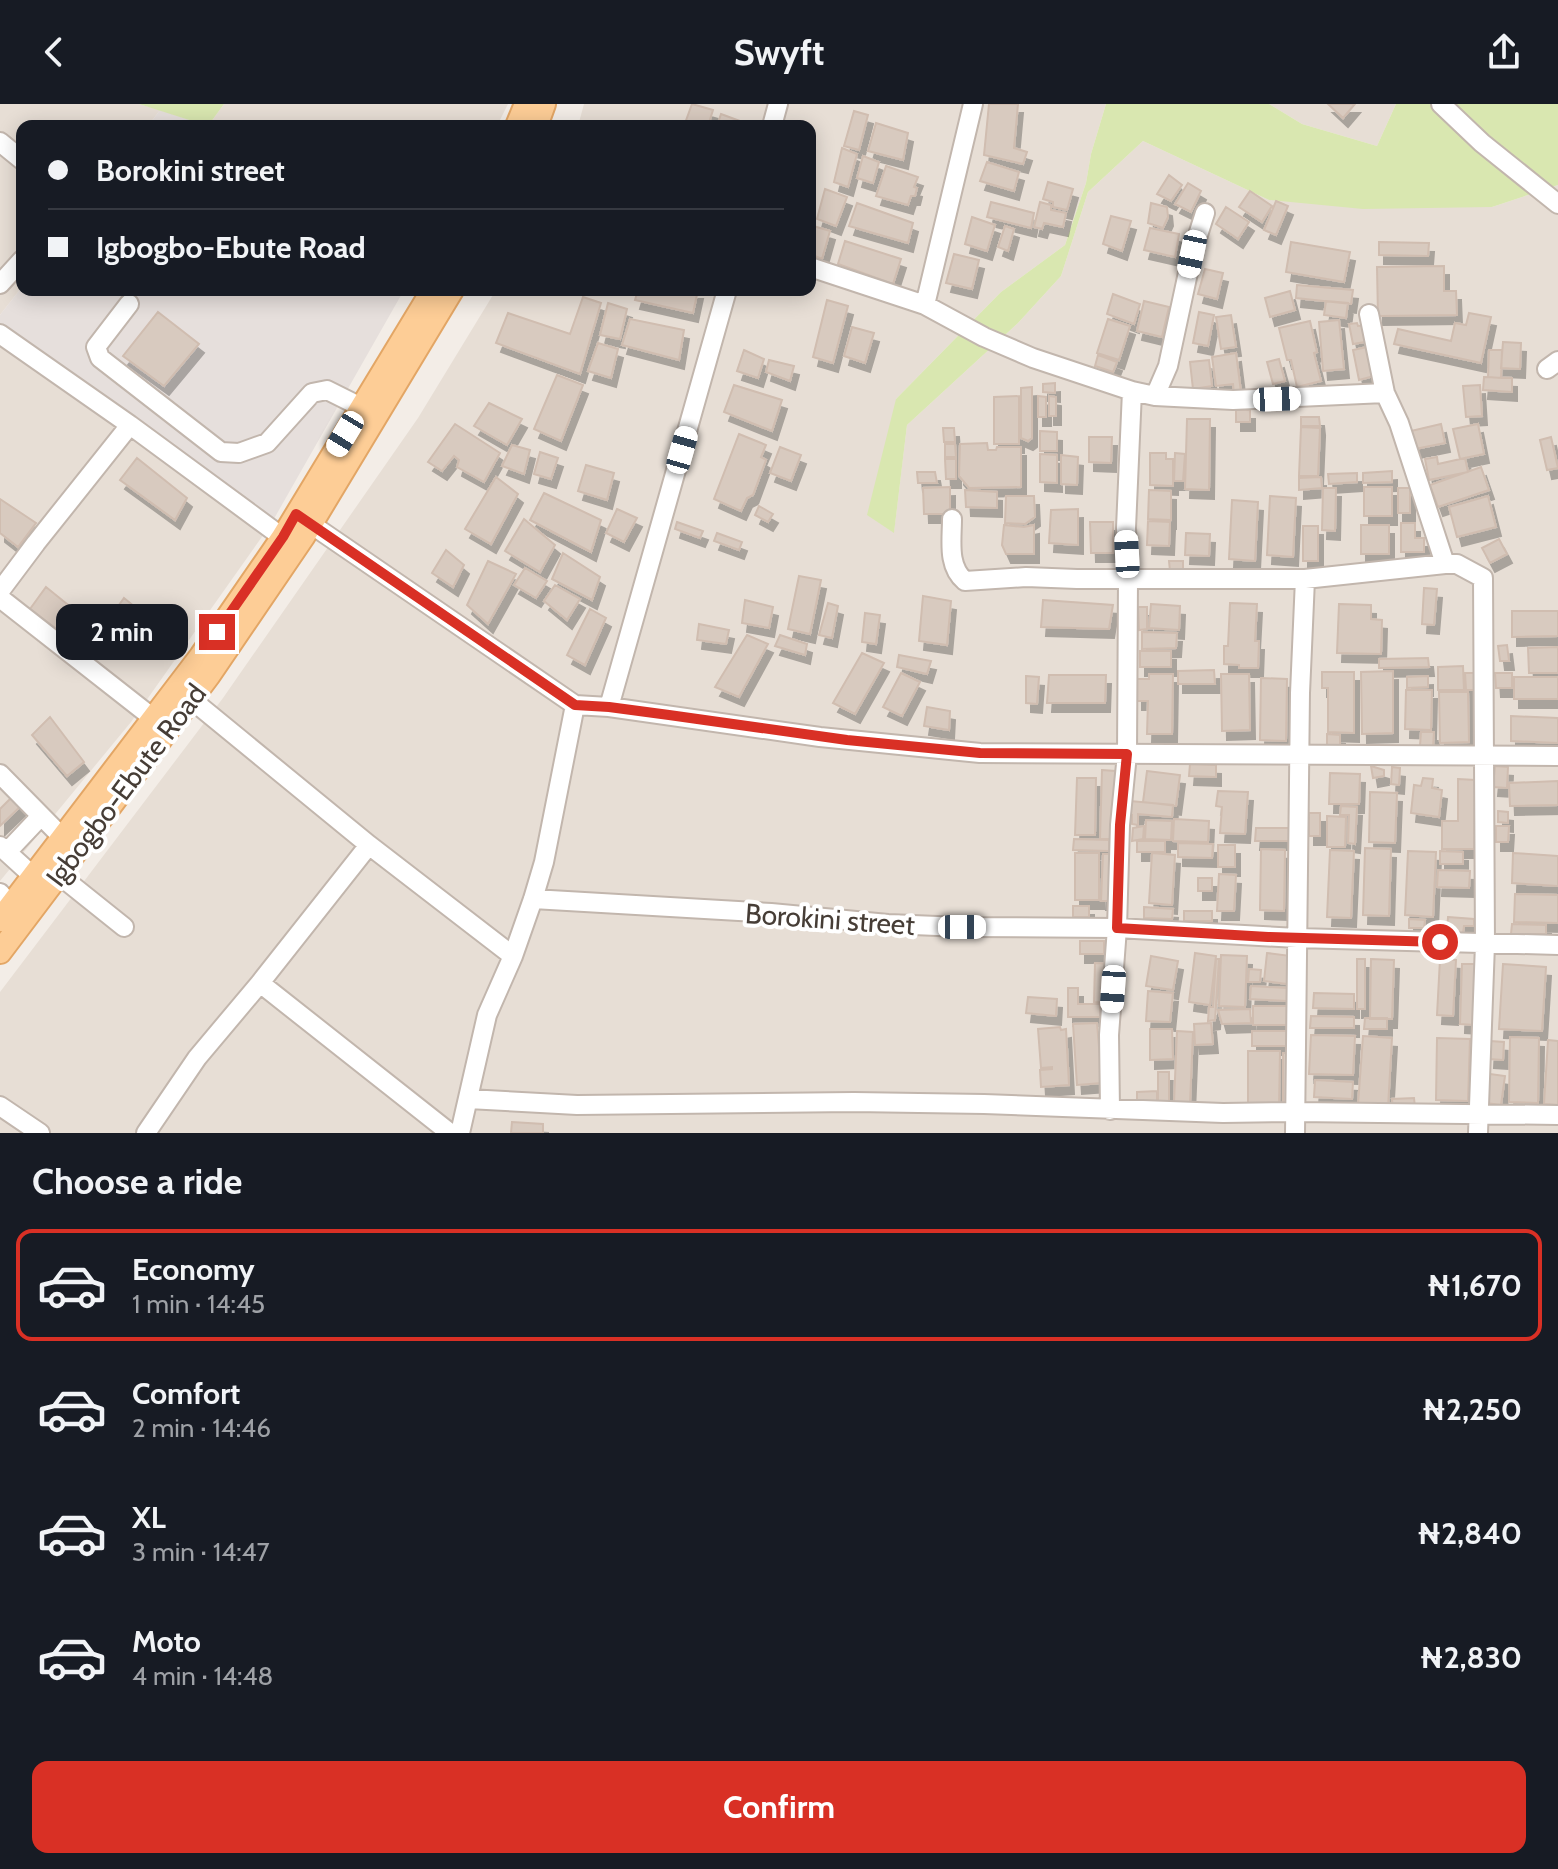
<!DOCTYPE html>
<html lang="en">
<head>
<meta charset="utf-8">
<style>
  :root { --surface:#171b24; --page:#20242c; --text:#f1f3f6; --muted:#9ea1a6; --line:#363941; --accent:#d93025 }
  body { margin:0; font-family:Cabin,sans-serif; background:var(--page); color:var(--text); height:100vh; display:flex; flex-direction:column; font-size:30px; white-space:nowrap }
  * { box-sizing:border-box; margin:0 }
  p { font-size:26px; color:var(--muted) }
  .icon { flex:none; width:44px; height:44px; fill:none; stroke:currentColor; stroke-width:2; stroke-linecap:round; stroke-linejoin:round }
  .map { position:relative; height:1029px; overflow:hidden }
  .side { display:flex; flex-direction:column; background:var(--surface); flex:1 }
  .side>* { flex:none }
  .top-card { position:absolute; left:16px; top:16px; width:800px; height:176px; border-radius:16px; box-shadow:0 4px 20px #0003; display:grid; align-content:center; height:176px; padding:0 32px; background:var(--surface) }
  .end { position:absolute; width:36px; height:36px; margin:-18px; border:10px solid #d93025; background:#fff; box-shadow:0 0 0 4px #fff }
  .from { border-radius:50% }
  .bubble { position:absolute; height:56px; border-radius:16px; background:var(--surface); box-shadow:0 4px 20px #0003; font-size:26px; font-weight:800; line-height:56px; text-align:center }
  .car { position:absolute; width:24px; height:48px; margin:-24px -12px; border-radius:10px; box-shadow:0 0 6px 2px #0007; background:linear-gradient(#fff 24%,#345 0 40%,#fff 0 76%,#345 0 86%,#fff 0) }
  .top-card b { display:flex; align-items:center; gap:28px; height:76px; font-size:30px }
  .top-card b+b { border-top:2px solid var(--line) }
  .top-card i { width:20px; height:20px; background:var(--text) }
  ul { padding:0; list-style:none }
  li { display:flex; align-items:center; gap:24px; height:112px; margin:0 16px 12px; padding:0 16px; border:4px solid transparent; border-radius:16px }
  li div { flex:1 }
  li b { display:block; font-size:30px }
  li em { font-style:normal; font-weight:800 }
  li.selected { border-color:var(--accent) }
  li>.icon { width:72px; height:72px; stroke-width:1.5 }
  h2 { padding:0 32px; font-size:36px; line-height:96px }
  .cta { display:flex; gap:16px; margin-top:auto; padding:16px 32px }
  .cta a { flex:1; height:92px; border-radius:16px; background:var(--accent); color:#fff; font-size:32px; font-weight:800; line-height:92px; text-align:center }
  header { display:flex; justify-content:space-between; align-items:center; height:104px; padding:0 32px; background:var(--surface); font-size:36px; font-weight:800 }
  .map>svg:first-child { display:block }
  .residential { fill:#e7ded5 }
  .industrial { fill:#e6dfdc }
  .green { fill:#d9e7b0 }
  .building { fill:#d8cabf; stroke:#d0bdb0; stroke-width:2; filter:url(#shadow) }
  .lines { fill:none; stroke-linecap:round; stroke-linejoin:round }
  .minor-casing { stroke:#c2b6ad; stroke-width:22 }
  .major-casing { stroke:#e3a665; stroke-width:26 }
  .minor { stroke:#fff; stroke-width:18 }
  .major { stroke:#fdcd96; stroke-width:22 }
  .route { stroke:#d93025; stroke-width:10 }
  .labels { text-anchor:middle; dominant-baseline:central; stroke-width:8; stroke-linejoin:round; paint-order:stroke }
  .street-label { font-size:28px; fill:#463d36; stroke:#fff }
</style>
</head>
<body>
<header><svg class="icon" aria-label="back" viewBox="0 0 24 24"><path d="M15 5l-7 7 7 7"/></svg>Swyft<svg class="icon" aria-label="share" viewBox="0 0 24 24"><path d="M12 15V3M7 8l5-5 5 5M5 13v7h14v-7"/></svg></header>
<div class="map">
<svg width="1558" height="1029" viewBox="0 0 1558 1029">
  <defs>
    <filter id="shadow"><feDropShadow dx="5" dy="9" stdDeviation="0" flood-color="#0004"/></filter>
  </defs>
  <rect width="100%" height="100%" fill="#f3ede7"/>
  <path class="residential" d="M0,0H139L160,6L148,22H22V183L0,211Z
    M224,0H508L497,22H299L286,17L208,22Z
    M584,0H1106L1091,50L1086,79L1065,141L1001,188L896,295L894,428L907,321L1018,219L1061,172L1088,88L1143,37L1269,96L1492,103L1558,81V1029H0V888L223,594L418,314L496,186H810V22H578Z
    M1269,0H1396L1377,42L1302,20Z
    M0,227L271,420L131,618L0,777Z"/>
  <path class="industrial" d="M160,6L208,22L287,17L299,22H148Z
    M22,183V186H404L271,420L0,227V211Z"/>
  <path class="green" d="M139,0H224L208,22Z
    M1106,0H1269L1302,20L1377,42L1396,0H1558V81L1492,103L1363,105L1269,96L1143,37L1088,88L1061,172L1018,219L907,321L894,429L867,411L896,295L1001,188L1065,141L1086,79L1091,50Z"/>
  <path class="building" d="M692,0L713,6L708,22H684Z
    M989,0H1018L1014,44L1027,48L1023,60L984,51Z
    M1328,0H1355L1343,14Z
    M854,7L868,11L859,46L844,42Z
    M721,10L748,20V22H717Z
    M876,19L908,29L903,56L868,47Z
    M842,44L857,50L848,83L834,78Z
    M863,52L879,58L873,79L857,74Z
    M987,58L1019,68L1014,87L980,77Z
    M886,62L918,73L914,83L917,84L915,92H911L908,101L876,92Z
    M1169,71L1182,81L1171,97L1157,90Z
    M1048,78L1073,85L1067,106L1053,103V98L1043,95Z
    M1188,79L1201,87L1191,108L1175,100Z
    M825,85L847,93L836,122L817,115Z
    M1250,87L1272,102L1262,118L1239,103Z
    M1276,97L1288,102L1276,131L1264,126Z
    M991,98L1034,109L1031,124L987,113Z
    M1040,98L1051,101V106L1066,109L1063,123L1044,119L1042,125L1034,123Z
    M857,99L913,119L908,139L849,122Z
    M1151,99L1167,103L1168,113L1163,124L1148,119Z
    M1226,103L1249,118L1238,135L1216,120Z
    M1111,112L1131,117L1122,147L1103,140Z
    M972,113L995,121L987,147L965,140Z
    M810,121L830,127L822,155L810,150Z
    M1005,122L1014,125L1008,147L998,143Z
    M1150,124L1179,130L1175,153L1144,146Z
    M845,137L901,155L893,180L838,160Z
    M1291,138L1350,148L1344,178L1286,168Z
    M1379,138L1429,139L1428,152L1379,151Z
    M954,150L979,156L972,185L946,179Z
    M1444,162V187H1456L1457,211L1378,212L1377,163Z
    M1205,165L1223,169L1217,195L1198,190Z
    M1297,181L1353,186L1351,200L1296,194Z
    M638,186H698L693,209L635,196Z
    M1290,187L1295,206L1270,213L1265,194Z
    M1113,190L1140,200L1134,220L1107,210Z
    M583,193L601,199L580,270L496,239L508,209L570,230Z
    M827,196L848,202L833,259L813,253Z
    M1144,197L1169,203L1162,233L1137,227Z
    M1326,197L1348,199L1346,214L1324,211Z
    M608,199L627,205L620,235L600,231Z
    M158,208L199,240L164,282L123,252Z
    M1199,208L1214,211L1208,242L1193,239Z
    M1469,209L1491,213L1481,259L1394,240L1398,225L1451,237L1455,219L1466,221Z
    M1231,211L1236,243L1221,245L1216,213Z
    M630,215L684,226L679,256L622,241Z
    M1108,215L1130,222L1119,256L1097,249Z
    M1339,216L1344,265L1323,267L1319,218Z
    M1310,217L1317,248L1314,249L1321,277L1297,283L1291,256H1287L1279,224Z
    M1357,219L1358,222L1368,221L1371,237L1353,240L1349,220Z
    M852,223L874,229L865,259L844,252Z
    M1503,238L1521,239L1520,265L1501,264Z
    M598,239L618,245L611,274L588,267Z
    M1372,242L1374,272L1359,276L1353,246Z
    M744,246L764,255L758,274L737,267Z
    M1489,246H1502L1501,274L1488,273Z
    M1236,249L1241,288L1234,289L1233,280L1216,282L1212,253Z
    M1098,251L1117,258L1113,268L1095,262Z
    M1279,255L1285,277L1273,280L1267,258Z
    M769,256L794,262L790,277L766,268Z
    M1209,256L1212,282L1193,285L1190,258Z
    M557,271L583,281L561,337L534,325Z
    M1484,273L1512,274V288L1483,286Z
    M1055,279V289L1043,288V280Z
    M734,281L782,296L772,327L724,308Z
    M1480,281L1482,312L1466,313L1463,282Z
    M1032,283V334L1028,337L1021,334V284Z
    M1019,292V340H994V293Z
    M1038,292L1046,293V313H1038Z
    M1049,292L1056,293V312H1049Z
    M489,299L522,315L507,341L474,322Z
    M1236,306H1250V318H1236Z
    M1301,313H1319L1320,322H1301Z
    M1187,315H1210L1209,386L1185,385Z
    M455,320L500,349L484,378L457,363L459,356L454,352L442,367L428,358Z
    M1441,320L1445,339L1415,345L1411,327Z
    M1478,320L1484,350L1460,355L1453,325Z
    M1301,323L1320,324L1318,372H1299Z
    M943,324H954L955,338H944Z
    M1040,327L1057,328V347H1040Z
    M739,330L766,341L761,353L766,356L753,391L747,394L741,407L714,395Z
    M1089,333H1112L1111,359L1089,358Z
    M1551,333L1558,364L1547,366L1540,336Z
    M987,339L988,346H996L997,343H1021V383L969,384L959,372L960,340Z
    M945,340H955L956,353H945Z
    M512,341L530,346L524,370L502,362Z
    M780,343L801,351L791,377L770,369Z
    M540,348L558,354L551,375L534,370Z
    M1150,349H1166V355H1173V382L1150,381Z
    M1175,349L1185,350L1183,377H1174Z
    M1040,350L1057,351V379L1040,378Z
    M1061,351L1078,353L1077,381L1061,380Z
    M1437,353L1438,360L1465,354L1468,368L1429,376L1425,355Z
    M137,354L187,394L175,416L120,376Z
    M945,355H956V375H946Z
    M586,361L614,369L607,396L578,387Z
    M1481,363L1489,386L1438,403L1430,381Z
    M1392,367V378L1363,379V369Z
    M917,368H935L937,379H918Z
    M1357,369V378L1329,380L1328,370Z
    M496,373L518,390L491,440L465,425Z
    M1321,373L1322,384L1299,386V374Z
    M950,383V410H924L923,384Z
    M1364,383H1392V412H1364Z
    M1323,384H1336L1335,427L1322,426Z
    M1398,384H1410V409H1398Z
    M965,386L997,388V404L966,403Z
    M1149,386L1171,387V416L1148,415Z
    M544,389L601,416L591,448L530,416Z
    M1006,392H1034L1035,413L1025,420L1005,419Z
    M1270,392L1296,394L1293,453L1267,451Z
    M1488,392L1496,423L1457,433L1449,403Z
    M0,395L36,419L18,443L0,429Z
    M1232,396L1258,398L1255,457L1229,455Z
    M759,402L773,410L768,418L755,411Z
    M617,405L637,414L624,438L606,429Z
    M1078,405V441L1049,439L1051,406Z
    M524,415L555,441L540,468L505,447Z
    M1148,417L1170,418L1169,442L1147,441Z
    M677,418L703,427L700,434L675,425Z
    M1090,418H1113V449H1091Z
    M1401,419H1415V434H1424V448H1401Z
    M1004,421L1024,423L1034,421V450H1006L1002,441Z
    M1361,421H1389V450H1361Z
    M1303,422H1318V457H1303Z
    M717,429L742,438L739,446L714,437Z
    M1186,429L1210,430L1209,452L1185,451Z
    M1499,435L1507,450L1490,459L1482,444Z
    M446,446L464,461L453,483L432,469Z
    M563,449L600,473L592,496L552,475Z
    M488,457L516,470L488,520L467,501Z
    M1169,457H1183V466L1170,467Z
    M525,464L547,477L536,494L514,481Z
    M799,472L821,476L810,530L788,525Z
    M555,481L580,495L567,516L544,497Z
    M46,483L83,513L71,536L30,505Z
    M1424,484L1437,485L1434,521L1422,520Z
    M923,492L951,497L947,541L919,537Z
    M124,494L152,517L147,529L150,533L143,543L111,523L109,515Z
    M745,496L773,503L769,524L742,519Z
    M1043,496L1113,501L1109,525L1041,523Z
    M828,499L838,502L832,534L819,531Z
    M1230,499L1257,500L1255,537H1259L1258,564H1239V561L1224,560V542H1228Z
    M1151,500L1180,502L1179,526L1149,524Z
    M1339,500L1371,501V515L1382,516L1381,550L1337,549Z
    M1138,503H1147V525L1139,526Z
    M590,505L606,514L585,561L567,551Z
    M1512,507H1558V532L1512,533Z
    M865,509L880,511L876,540L862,538Z
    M699,520L729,526L726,540L697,536Z
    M1142,528L1177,529L1176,544L1142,545Z
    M747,531L768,540L739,593L715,583Z
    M780,531L807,540L805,551L775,542Z
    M1507,541L1509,557H1500L1498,542Z
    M1558,543V569H1529L1528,544Z
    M1140,547H1171V563H1140Z
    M862,549L884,559L855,610L833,599Z
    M899,551L931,557L927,570L897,563Z
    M1428,554L1429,563L1379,564V555Z
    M1463,562L1464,586H1438V563Z
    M1214,566L1215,580H1178V567Z
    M1393,567V629L1362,630L1361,568Z
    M1322,568H1354V629L1328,628V584H1322Z
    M901,569L920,578L902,612L883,603Z
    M1465,569H1474V586H1466Z
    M1495,569H1512V584H1496Z
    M1149,570H1173L1172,630H1147L1148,597H1137V575H1149Z
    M1221,570H1249L1250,626L1222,627Z
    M1049,571H1106L1105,599H1047Z
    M1026,572L1039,573L1037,600L1026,599Z
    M1428,572V583L1407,584V573Z
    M1514,573H1558V595H1514Z
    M1261,574L1287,575L1286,637L1260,636Z
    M1406,586H1432L1431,626L1405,625Z
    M1439,588H1468L1469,638L1440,639Z
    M927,603L950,607L949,626L924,622Z
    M1511,612L1558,614V639L1511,637Z
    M50,613L84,658L67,672L32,631Z
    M1421,628H1434L1433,643L1420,642Z
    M1327,630L1340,631V642H1327Z
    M1190,660L1216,661V673L1189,672Z
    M1371,662L1384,666V672L1373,674Z
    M1495,662L1508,663L1507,684L1493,683Z
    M1392,663L1400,664L1399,681L1391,680Z
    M1102,666L1115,667L1114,735H1100Z
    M1147,667L1180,671L1176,702L1143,698Z
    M1330,669L1360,670L1359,700H1329Z
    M1077,674H1096L1095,731H1075Z
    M1423,674L1433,675L1432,684L1442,686L1439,713L1411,709L1414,681L1421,682Z
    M1458,675L1475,676L1474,745H1442V717H1458Z
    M1558,677V701L1510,702L1509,679Z
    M1218,687L1248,688L1245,730L1220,729L1222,703L1216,702Z
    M1370,688L1397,689L1395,739L1369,738Z
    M16,689L25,698L0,722V705Z
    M1130,697L1173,701L1172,713L1138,710V721L1132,720V711H1129Z
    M1341,702L1357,703L1355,740L1348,739L1349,711H1340Z
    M1498,707L1508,708V719L1498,718Z
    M1309,709H1320V732H1309Z
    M1327,712L1346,713L1345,743H1327Z
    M1174,715L1209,717L1208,738L1173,737Z
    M1146,716L1172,717L1171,736L1145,735Z
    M1144,722L1143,735L1132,737L1133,724Z
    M1496,722H1509L1508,738H1496Z
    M1256,724H1289V737H1255Z
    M1074,735L1109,736V747L1073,746Z
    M1137,737H1165V748H1137Z
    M1178,739L1213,740L1212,754L1178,753Z
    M1218,741H1235V763H1218Z
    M1365,744L1391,745L1389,812L1363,811Z
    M1261,745L1285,746L1284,807L1260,806Z
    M1330,746L1354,747L1351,814L1327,813Z
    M1408,747L1436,748L1433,813L1405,811Z
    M1440,747L1463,748V760H1440Z
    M1075,749H1099V796H1075Z
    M1152,749L1175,751L1172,801L1149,799Z
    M1513,749L1558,752V782L1512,779Z
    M1103,750H1112L1111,797H1101Z
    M1438,766L1470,767L1469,784L1437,783Z
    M1219,770L1236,771L1234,807H1217Z
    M1198,774H1212V787H1198Z
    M1515,790L1558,791V819L1514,818Z
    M1073,802H1089V813H1073Z
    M1144,803L1173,805L1172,815L1144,814Z
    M1184,807H1212V817H1184Z
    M1448,813L1474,815V822H1464L1463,829L1447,827Z
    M1409,815L1425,816L1424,824H1409Z
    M1512,820L1546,821V830H1511Z
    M1080,837H1104V850H1080Z
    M1195,849L1216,852L1210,901L1189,898Z
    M1267,849L1291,852L1287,880L1264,877Z
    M1221,851L1247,852L1245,903L1219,902Z
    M1151,852L1178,857L1173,886L1146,882Z
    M1216,855H1219L1215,916L1208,917L1209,903H1213Z
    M1357,855H1365V905H1357Z
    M1371,855L1394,856L1392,915H1370Z
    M1440,855L1456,856L1453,912L1437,911Z
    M1095,859L1110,860L1109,899L1094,898Z
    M1462,860H1477L1475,921L1460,920Z
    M1503,860L1546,863L1542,927L1499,925Z
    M1249,865L1261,866L1260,878H1248Z
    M1251,882L1288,884L1287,897L1250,895Z
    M1068,884H1078V900H1100V913H1068Z
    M1148,887L1173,889L1170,918L1146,917Z
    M1314,889L1354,890V905L1313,904Z
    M1028,893L1057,895L1056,912L1026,909Z
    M1253,902H1289V921H1253Z
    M1250,905L1251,919L1222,920L1218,906Z
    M1311,912L1354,913V924H1310Z
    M1365,914H1387V925H1364Z
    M1097,919L1102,979L1077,981L1073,920Z
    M1211,919L1213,940L1195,941L1194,920Z
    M1060,923L1061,926L1066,925L1069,981L1041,983L1040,966L1052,965V963L1041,964L1038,925Z
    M1150,925H1172L1173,955L1150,956Z
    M1177,927L1193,928L1190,999H1174Z
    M1252,927H1292V942H1252Z
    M1311,931L1355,932L1353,971L1309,970Z
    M1363,932L1392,934L1388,1003L1358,1001Z
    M1510,933L1539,934L1538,999L1509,998Z
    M1437,934L1470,935L1468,997L1436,996Z
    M1548,936L1558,937V1001L1544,1000Z
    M1490,937L1504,938L1503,956L1489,955Z
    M1248,947H1280L1279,1003H1248Z
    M1283,949H1292V1003H1283Z
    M1158,968H1169V998H1158Z
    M1490,970L1505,972L1501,1001L1486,999Z
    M1315,976L1353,978L1352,995L1314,993Z
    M1157,987V999H1137V988Z
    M1414,994L1415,1003L1393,1005L1392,995Z
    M512,1018L543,1020V1029H511Z"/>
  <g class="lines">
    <g class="minor-casing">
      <path id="minor" d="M1441,0L1482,39L1558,100
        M772,22L778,0
        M0,38L22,56
        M810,163L925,201L984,233L1033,254L1132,287L1155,292L1233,296L1385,289
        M0,180L22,156
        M129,200L96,243L100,254L221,348L239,349L267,339L312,289L327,286L361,303
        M925,201L973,0
        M1369,210L1385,289L1399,319L1445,460
        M0,230L130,321L293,441
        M1547,265L1558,257
        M1155,292L1168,262L1192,150L1205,109
        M302,414L575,601L609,603L820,633L980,649L1558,652
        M952,415C952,436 947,462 965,477L1026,473L1077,475H1305L1445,460H1457L1483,474L1485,840L1478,1029
        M0,487L36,439L130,321
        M0,494L153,614
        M192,596L369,741L513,852
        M609,603L727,186
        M0,670L62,733
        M0,742L33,772
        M7,748L41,712
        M59,771L124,823
        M0,789L11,802
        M533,795L771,809L888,820L962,823L1117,824L1297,834L1558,841
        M260,879L450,1029
        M468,995L577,1001L854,998L984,1000L1223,1009L1296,1008L1558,1011
        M0,1002L40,1029
        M1110,1006L1109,931L1117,824L1120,721L1127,650L1128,475L1126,424L1132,287
        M146,1029L197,954L260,879L369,741
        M460,1029L487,911L513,852L533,795L544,758L575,601
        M1295,1029L1300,589L1305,475"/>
    </g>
    <g class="major-casing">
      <path id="major" d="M517,22L526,0
        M536,22L544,0
        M0,816L201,552L283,433L433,186
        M0,848L209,571L303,433L452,186"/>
    </g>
    <use href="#minor" class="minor"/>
    <use href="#major" class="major"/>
  </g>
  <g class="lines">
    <path class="route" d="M217,528L283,433L296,410L575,601L609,603L669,611L847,636L980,649L1127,650L1120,721L1117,824L1268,833L1440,838"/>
  </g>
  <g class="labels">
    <g class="street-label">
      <text transform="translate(126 681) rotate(-53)">Igbogbo-Ebute Road</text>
      <text transform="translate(830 815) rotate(4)">Borokini street</text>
    </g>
  </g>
</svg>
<i class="end from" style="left:1440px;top:838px"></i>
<i class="end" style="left:217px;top:528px"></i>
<div class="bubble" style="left:56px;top:500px;width:132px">2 min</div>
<i class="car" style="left:1192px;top:150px;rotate:192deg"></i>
<i class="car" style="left:1277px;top:295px;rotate:88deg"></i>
<i class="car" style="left:345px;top:330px;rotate:211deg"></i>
<i class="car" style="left:682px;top:346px;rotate:16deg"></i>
<i class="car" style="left:1127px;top:450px;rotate:357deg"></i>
<i class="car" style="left:962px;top:823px;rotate:90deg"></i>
<i class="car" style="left:1113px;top:885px;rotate:184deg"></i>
<div class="top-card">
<b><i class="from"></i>Borokini street</b>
<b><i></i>Igbogbo-Ebute Road</b>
</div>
</div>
<section class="side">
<h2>Choose a ride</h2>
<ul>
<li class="selected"><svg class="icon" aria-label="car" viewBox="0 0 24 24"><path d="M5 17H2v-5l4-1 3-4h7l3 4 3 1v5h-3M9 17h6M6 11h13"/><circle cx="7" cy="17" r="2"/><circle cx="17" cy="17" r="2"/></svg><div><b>Economy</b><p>1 min · 14:45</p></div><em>₦1,670</em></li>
<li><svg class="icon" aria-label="car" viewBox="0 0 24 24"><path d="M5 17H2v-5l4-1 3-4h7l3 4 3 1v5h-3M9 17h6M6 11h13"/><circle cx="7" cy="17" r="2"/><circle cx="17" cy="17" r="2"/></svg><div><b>Comfort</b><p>2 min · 14:46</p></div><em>₦2,250</em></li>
<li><svg class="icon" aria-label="car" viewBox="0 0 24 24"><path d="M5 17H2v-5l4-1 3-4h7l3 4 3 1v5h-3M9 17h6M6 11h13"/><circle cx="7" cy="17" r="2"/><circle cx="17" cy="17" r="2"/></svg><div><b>XL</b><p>3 min · 14:47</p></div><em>₦2,840</em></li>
<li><svg class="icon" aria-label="car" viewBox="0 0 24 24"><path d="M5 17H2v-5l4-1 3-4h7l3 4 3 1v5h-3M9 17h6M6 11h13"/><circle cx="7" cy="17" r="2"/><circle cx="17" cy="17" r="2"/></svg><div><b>Moto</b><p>4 min · 14:48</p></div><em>₦2,830</em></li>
</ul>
<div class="cta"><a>Confirm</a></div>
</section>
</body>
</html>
